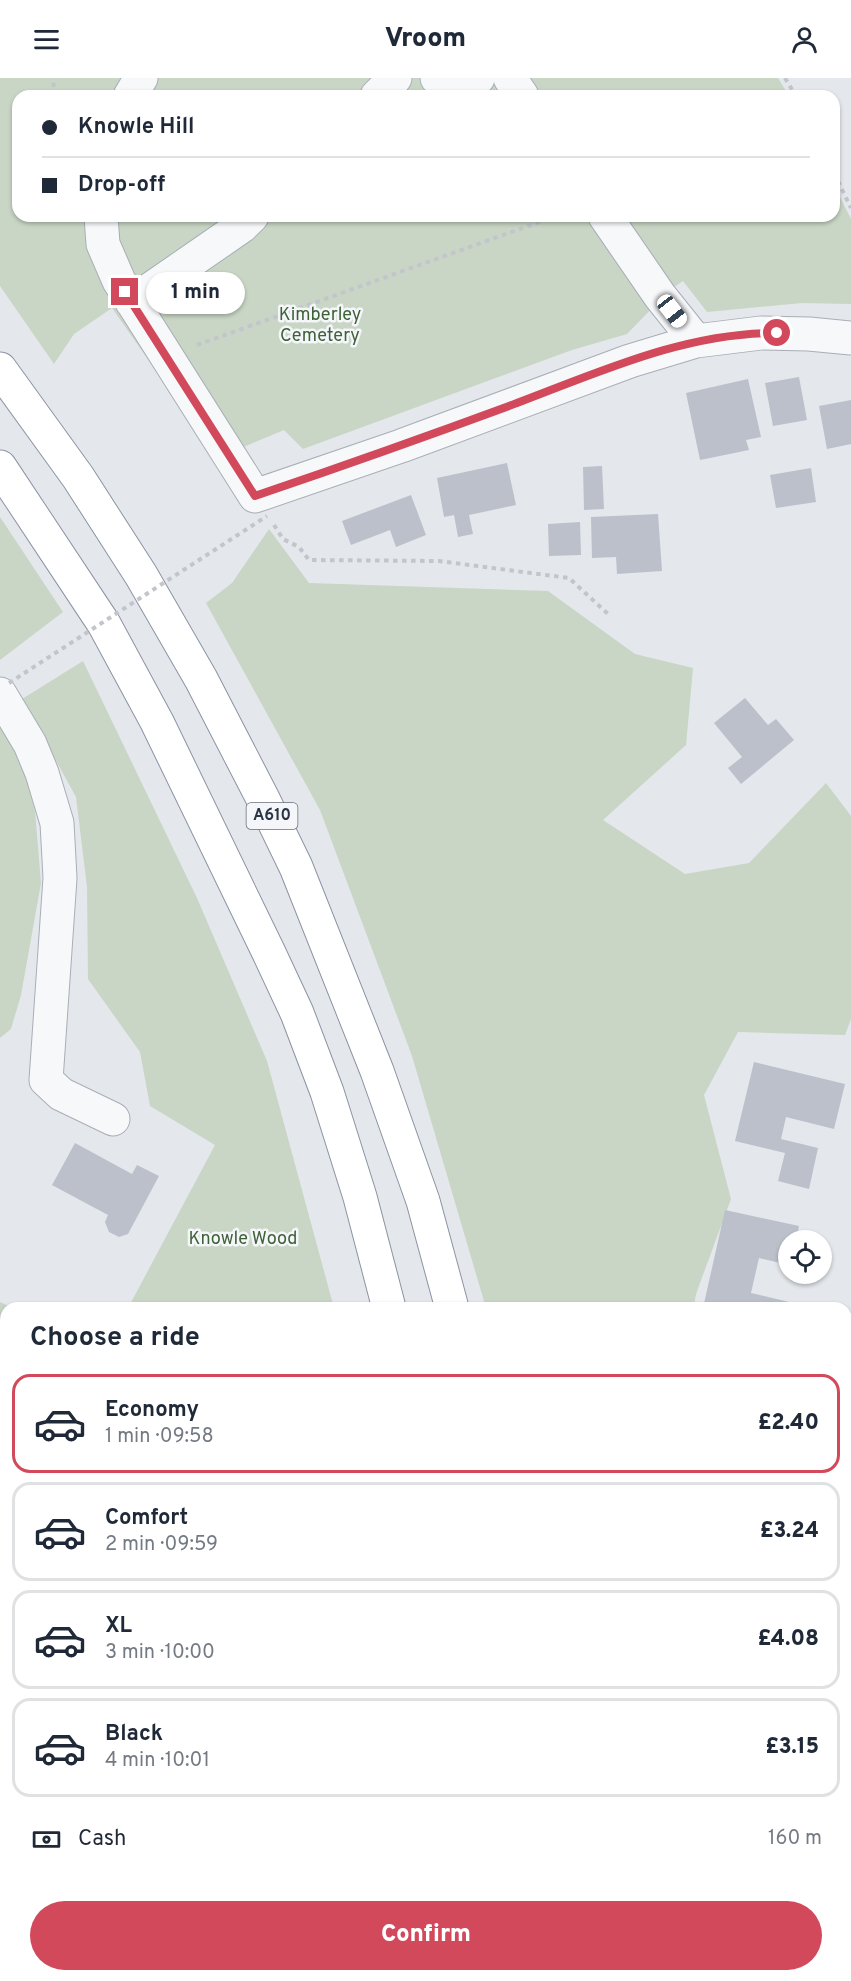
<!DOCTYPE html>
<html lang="en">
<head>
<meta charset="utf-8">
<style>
  :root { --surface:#fff; --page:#f6f6f7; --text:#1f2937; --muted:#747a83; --line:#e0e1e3; --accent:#d1495b }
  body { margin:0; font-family:Overpass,sans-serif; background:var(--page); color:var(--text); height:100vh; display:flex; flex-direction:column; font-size:22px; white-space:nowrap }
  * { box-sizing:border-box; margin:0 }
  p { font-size:20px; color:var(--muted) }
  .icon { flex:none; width:33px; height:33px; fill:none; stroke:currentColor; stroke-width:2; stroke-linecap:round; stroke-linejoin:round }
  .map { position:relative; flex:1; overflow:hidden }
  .sheet { position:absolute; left:0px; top:1224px; width:852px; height:680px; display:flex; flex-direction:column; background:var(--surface); border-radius:18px 18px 0 0; box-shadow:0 2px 4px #0004 }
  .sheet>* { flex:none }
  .guide { position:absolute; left:12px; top:12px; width:828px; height:132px; border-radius:18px; box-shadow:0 2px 4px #0004; display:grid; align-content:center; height:132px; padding:0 30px; background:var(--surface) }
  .tools { position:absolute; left:778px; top:1152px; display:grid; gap:12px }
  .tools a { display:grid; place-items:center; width:54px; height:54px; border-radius:50%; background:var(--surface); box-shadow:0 2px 4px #0004; font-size:30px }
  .end { position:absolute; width:27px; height:27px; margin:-14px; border:8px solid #d1495b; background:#fff; box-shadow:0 0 0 3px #fff }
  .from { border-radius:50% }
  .bubble { position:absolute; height:42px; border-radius:21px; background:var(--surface); box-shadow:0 2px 4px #0004; font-size:20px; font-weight:800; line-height:42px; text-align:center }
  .car { position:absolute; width:18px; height:36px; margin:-18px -9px; border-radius:8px; box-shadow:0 0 4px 2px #0007; background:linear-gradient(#fff 24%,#345 0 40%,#fff 0 76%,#345 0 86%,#fff 0) }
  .guide b { display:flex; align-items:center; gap:21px; height:57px; font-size:22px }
  .guide b+b { border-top:2px solid var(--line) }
  .guide i { width:15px; height:15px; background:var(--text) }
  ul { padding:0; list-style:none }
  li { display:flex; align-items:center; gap:18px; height:99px; margin:0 12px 9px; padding:0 18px; border:3px solid var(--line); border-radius:18px }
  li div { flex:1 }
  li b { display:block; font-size:22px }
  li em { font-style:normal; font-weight:800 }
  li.selected { border-color:var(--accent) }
  li>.icon { width:54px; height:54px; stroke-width:1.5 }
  h2 { padding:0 30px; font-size:27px; line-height:72px }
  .pay { display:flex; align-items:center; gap:15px; height:66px; padding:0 30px; font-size:22px }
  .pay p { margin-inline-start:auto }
  .action { display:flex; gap:12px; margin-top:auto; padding:12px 30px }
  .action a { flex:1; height:69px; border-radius:36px; background:var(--accent); color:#fff; font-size:24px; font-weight:800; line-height:69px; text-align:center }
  header { display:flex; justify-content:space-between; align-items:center; height:78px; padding:0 30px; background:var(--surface); font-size:27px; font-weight:800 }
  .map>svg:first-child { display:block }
  .green { fill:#c9d6c5 }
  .building { fill:#bbc0ca }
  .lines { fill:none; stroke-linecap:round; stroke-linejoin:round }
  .minor-casing { stroke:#a9aeb7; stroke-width:35 }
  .highway-casing { stroke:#8b94a3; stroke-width:35 }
  .path { stroke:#c2c5cb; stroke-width:4; stroke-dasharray:4.5 4.5; stroke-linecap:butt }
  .minor { stroke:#f7f8fa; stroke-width:33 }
  .highway { stroke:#fff; stroke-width:33 }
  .path-bridge { stroke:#c2c5cb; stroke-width:4; stroke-dasharray:4.5 4.5; stroke-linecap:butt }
  .route { stroke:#d1495b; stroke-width:8 }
  .labels { text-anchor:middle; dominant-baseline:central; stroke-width:5; stroke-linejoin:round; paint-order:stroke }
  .shield { fill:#f4f6f9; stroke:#676e7b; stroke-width:1.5 }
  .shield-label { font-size:16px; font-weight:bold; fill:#2b3445 }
  .park-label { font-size:18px; fill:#3f6138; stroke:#f4f6f9 }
</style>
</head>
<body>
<header><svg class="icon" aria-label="menu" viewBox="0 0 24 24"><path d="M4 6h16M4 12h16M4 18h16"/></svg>Vroom<svg class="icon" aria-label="person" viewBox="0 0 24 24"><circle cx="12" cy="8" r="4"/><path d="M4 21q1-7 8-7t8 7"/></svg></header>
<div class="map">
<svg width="851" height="1903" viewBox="0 0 851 1903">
  <rect width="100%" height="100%" fill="#e4e7ec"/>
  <path class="green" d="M0,0H778L789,18H18V138H834V107L851,141V226L802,225L707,234L683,203L661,218L660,222L627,256L572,272L303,371L284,352L217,380L112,230L74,256L54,286L0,208Z
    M0,439L63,534L0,582Z
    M269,451L309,505L548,513L635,576L693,590L686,667L603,742L685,796L749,785L826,705L851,738V941L845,957L738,954L704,1017L731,1121L697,1213L693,1230H486L412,978L320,732L206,525L232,505Z
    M83,583L197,820L267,983L334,1230H128L215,1067L150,1028L140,974L88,901L87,809L76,719L22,621Z
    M0,641L21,681L35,733L41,805L21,917L11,951L0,960Z
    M0,1224L13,1230H6V1425L0,1421Z
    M68,1898H401V1903H44Z"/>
  <path class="building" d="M799,299L807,342L773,348L765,305Z
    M748,301L761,359L746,362L749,372L700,382L686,315Z
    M851,322V366L827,371L819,328Z
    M507,385L516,427L469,437L473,456L458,459L454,437L444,439L437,400Z
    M602,388L604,431L584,432L583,389Z
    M811,390L816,424L776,430L770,397Z
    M411,417L426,457L396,469L390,452L351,467L342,443Z
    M658,436L662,493L617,496L616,479L592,480L591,439Z
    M580,444L581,477L549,478L548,446Z
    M745,620L768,647L776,641L794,662L741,706L728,690L742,679L714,645Z
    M754,984L845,1006L834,1051L786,1039L781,1061L818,1070L809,1111L778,1103L785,1075L735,1063Z
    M75,1065L132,1096L137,1087L159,1098L128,1156L119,1159L109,1154L105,1144L108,1137L52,1107Z
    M725,1132L799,1148L796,1162H789V1187L759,1180L751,1215L789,1224L787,1230H703Z
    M848,1565H851V1622H846Z
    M846,1737H851V1795L846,1794Z"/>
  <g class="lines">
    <g class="minor-casing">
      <path id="minor" d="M437,0C450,6 466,10 478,0
        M510,0L522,18
        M130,18L141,0
        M377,18L395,0
        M101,138L103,166L119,203L255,418L401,368L630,283L696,263L761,255L809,256L851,260
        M605,138L660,218L696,263
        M132,224L242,148L252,138
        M0,616L30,666L42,695L57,745L60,800L46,1002L61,1016L113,1041"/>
    </g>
    <g class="highway-casing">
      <path id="highway" d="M0,291L78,399L141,497L201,601L262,719L296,789L377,993L423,1123L452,1230
        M0,389L104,546L157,644L269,875L297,935L327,1014L360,1119L389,1230
        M846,1333L851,1324
        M479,1898V1903
        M538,1898L539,1903
        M616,1903L618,1898"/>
    </g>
    <path class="path" d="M785,0L796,18
      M53,18L54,0
      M834,95L851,130
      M197,267L556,138
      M274,447L283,461L299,469L309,482L439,483L569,500L608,536"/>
    <use href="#minor" class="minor"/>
    <use href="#highway" class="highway"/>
    <path class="path-bridge" d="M9,605L267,438"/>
  </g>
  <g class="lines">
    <path class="route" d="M125,214L255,418C340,389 425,359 509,328C595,296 684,254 777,255"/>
  </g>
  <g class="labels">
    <rect class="shield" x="246.5" y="725" width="51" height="26" rx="4.5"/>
    <g class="shield-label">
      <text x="272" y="738">A610</text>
    </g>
    <g class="park-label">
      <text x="320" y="237">Kimberley<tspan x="320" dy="21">Cemetery</tspan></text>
      <text x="243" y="1161">Knowle Wood</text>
    </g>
  </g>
</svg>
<div class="tools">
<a><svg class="icon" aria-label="locate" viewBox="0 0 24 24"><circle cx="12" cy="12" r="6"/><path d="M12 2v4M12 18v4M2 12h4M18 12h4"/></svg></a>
</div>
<i class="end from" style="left:777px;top:255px"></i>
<i class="end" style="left:125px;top:214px"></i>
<div class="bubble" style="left:146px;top:194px;width:99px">1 min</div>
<i class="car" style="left:672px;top:233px;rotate:142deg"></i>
<div class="guide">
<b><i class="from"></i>Knowle Hill</b>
<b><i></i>Drop-off</b>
</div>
<section class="sheet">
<h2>Choose a ride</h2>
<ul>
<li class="selected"><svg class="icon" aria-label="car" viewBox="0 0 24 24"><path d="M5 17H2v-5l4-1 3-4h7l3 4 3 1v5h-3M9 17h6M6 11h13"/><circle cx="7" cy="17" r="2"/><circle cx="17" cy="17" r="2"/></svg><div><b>Economy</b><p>1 min · 09:58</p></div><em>£2.40</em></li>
<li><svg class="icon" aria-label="car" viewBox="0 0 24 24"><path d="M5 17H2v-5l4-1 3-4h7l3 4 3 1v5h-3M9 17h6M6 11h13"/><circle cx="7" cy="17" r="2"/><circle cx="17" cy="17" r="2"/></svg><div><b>Comfort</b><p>2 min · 09:59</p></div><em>£3.24</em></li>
<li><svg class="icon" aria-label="car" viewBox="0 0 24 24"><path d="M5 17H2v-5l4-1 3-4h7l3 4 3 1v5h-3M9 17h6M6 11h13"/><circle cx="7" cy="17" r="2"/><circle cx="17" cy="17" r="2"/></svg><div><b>XL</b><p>3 min · 10:00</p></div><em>£4.08</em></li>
<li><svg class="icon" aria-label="car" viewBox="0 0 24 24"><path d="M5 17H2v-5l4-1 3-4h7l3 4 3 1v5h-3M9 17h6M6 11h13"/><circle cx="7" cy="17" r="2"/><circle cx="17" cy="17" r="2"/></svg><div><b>Black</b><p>4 min · 10:01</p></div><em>£3.15</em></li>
</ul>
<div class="pay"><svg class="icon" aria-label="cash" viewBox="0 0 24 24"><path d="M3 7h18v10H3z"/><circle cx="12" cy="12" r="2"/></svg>Cash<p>160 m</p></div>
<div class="action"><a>Confirm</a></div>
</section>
</div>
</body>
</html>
